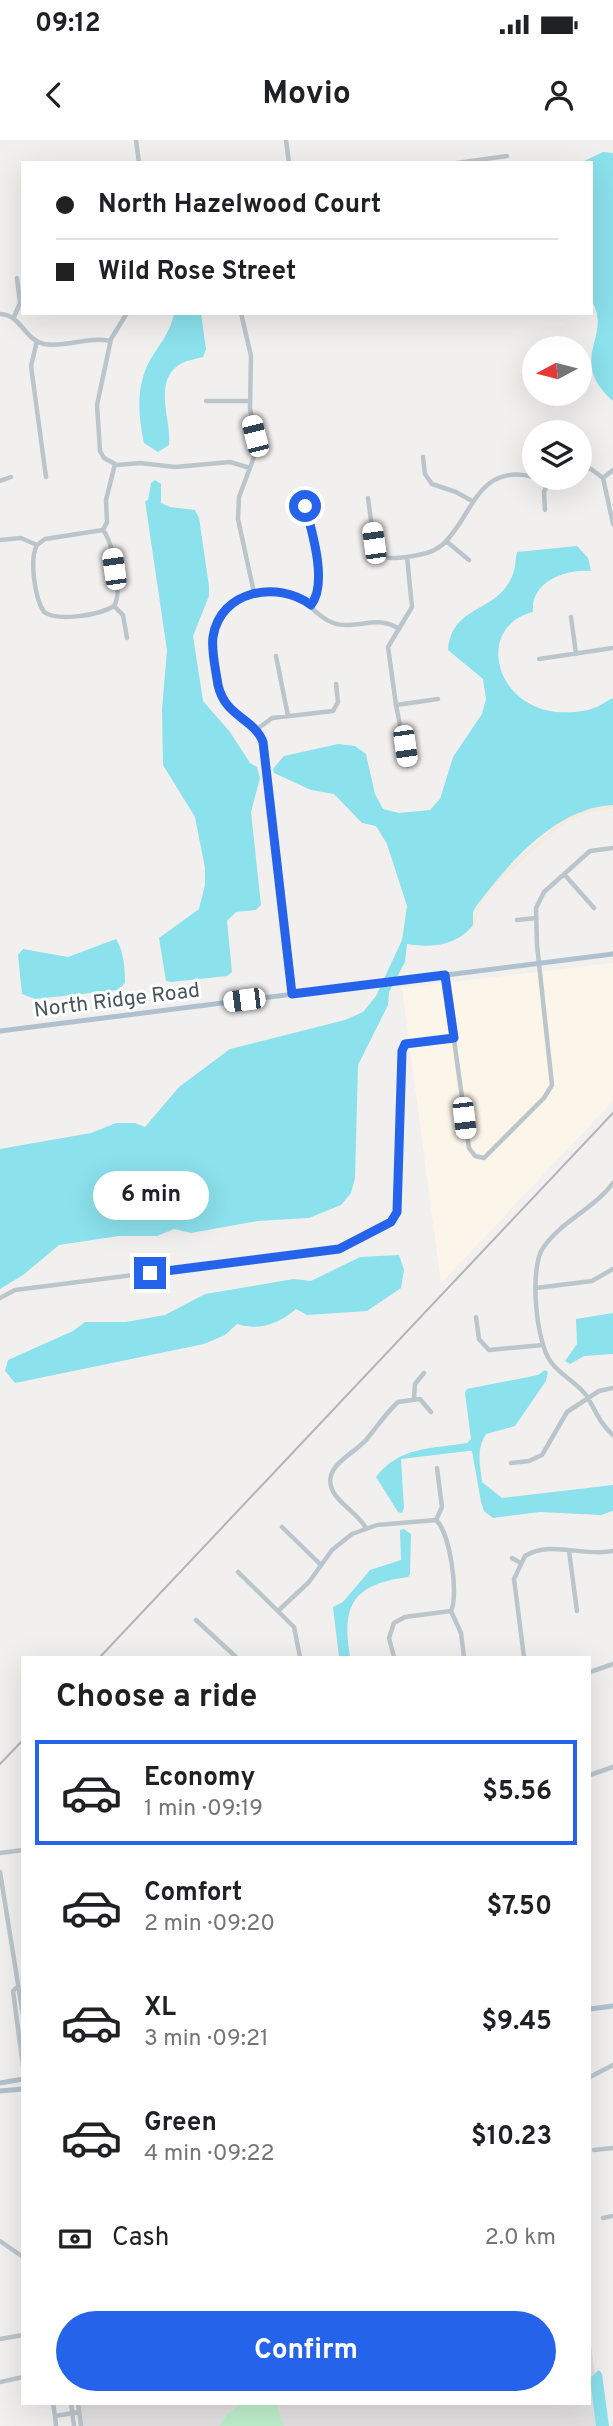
<!DOCTYPE html>
<html lang="en">
<head>
<meta charset="utf-8">
<style>
  :root { --surface:#fff; --page:#f2f2f2; --text:#202124; --muted:#757577; --line:#e0e0e0; --accent:#2563eb }
  body { margin:0; font-family:Overpass,sans-serif; background:var(--page); color:var(--text); height:100vh; display:flex; flex-direction:column; font-size:26px; white-space:nowrap }
  * { box-sizing:border-box; margin:0 }
  p { font-size:23px; color:var(--muted) }
  .icon { flex:none; width:38px; height:38px; fill:none; stroke:currentColor; stroke-width:2; stroke-linecap:round; stroke-linejoin:round }
  .map { position:relative; flex:1; overflow:hidden }
  .side { position:absolute; left:21px; top:1516px; width:570px; height:749px; display:flex; flex-direction:column; background:var(--surface); border-radius:0px; box-shadow:0 7px 28px #0002 }
  .side>* { flex:none }
  .hud { position:absolute; left:21px; top:21px; width:572px; height:154px; border-radius:0px; box-shadow:0 7px 28px #0002; display:grid; align-content:center; height:154px; padding:0 35px; background:var(--surface) }
  .needle { width:46px; rotate:263deg }
  .buttons { position:absolute; left:522px; top:196px; display:grid; gap:14px }
  .buttons a { display:grid; place-items:center; width:70px; height:70px; border-radius:50%; background:var(--surface); box-shadow:0 7px 28px #0002; font-size:35px }
  .end { position:absolute; width:32px; height:32px; margin:-16px; border:9px solid #2563eb; background:#fff; box-shadow:0 0 0 4px #fff }
  .from { border-radius:50% }
  .bubble { position:absolute; height:49px; border-radius:24px; background:var(--surface); box-shadow:0 7px 28px #0002; font-size:23px; font-weight:700; line-height:49px; text-align:center }
  .car { position:absolute; width:21px; height:42px; margin:-21px -10px; border-radius:9px; box-shadow:0 0 5px 2px #0007; background:linear-gradient(#fff 24%,#345 0 40%,#fff 0 76%,#345 0 86%,#fff 0) }
  .hud b { display:flex; align-items:center; gap:24px; height:66px; font-size:26px }
  .hud b+b { border-top:2px solid var(--line) }
  .hud i { width:18px; height:18px; background:var(--text) }
  ul { padding:0; list-style:none }
  li { display:flex; align-items:center; gap:21px; height:105px; margin:0 14px 10px; padding:0 21px; border:4px solid transparent; border-radius:0px }
  li div { flex:1 }
  li b { display:block; font-size:26px }
  li em { font-style:normal; font-weight:700 }
  li.on { border-color:var(--accent) }
  li>.icon { width:63px; height:63px; stroke-width:1.5 }
  h2 { padding:0 35px; font-size:32px; line-height:84px }
  .pay { display:flex; align-items:center; gap:18px; height:77px; padding:0 35px; font-size:26px }
  .pay p { margin-inline-start:auto }
  .action { display:flex; gap:14px; margin-top:auto; padding:14px 35px }
  .action a { flex:1; height:80px; border-radius:42px; background:var(--accent); color:#fff; font-size:28px; font-weight:700; line-height:80px; text-align:center }
  .status { display:flex; justify-content:space-between; align-items:center; height:49px; padding:0 35px; background:var(--surface); direction:ltr }
  .status svg { height:19px; fill:currentColor }
  header { display:flex; justify-content:space-between; align-items:center; height:91px; padding:0 35px; background:var(--surface); font-size:32px; font-weight:700 }
  .map>svg:first-child { display:block }
  .commercial { fill:#fcf5e9 }
  .education { fill:#e3e0e2 }
  .green { fill:#beefcc }
  .sand { fill:#f3ebe0 }
  .water { fill:#8be1ec }
  .lines { fill:none; stroke-linecap:round; stroke-linejoin:round }
  .minor { stroke:#bbc5cc; stroke-width:4.5 }
  .major { stroke:#afc1ce; stroke-width:5 }
  .rail { stroke:#b1b5ba; stroke-width:2 }
  .route { stroke:#2563eb; stroke-width:9 }
  .labels { text-anchor:middle; dominant-baseline:central; stroke-width:6; stroke-linejoin:round; paint-order:stroke }
  .street-label { font-size:21px; fill:#47555d; stroke:#fff }
</style>
</head>
<body>
<div class="status"><b>09:12</b><svg viewBox="0 0 49 12"><path d="M0 12V9h3v3zM5 12V6h3v6zM10 12V3h3v9zM15 12V0h3v12zM26 1h20v11H26zM47 4h2v5h-2z"/></svg></div>
<header><svg class="icon" aria-label="back" viewBox="0 0 24 24"><path d="M15 5l-7 7 7 7"/></svg>Movio<svg class="icon" aria-label="person" viewBox="0 0 24 24"><circle cx="12" cy="8" r="4"/><path d="M4 21q1-7 8-7t8 7"/></svg></header>
<div class="map">
<svg width="613" height="2286" viewBox="0 0 613 2286">
  <rect width="100%" height="100%" fill="#f2efef"/>
  <path class="commercial" d="M613,823V961L441,1143L402,848Z"/>
  <path class="education" d="M590,2197L602,2286H82L79,2263H590Z"/>
  <path class="green" d="M243,2263H276L284,2286H219L227,2274Z"/>
  <path class="sand" d="M603,665H613V669L585,673L561,686L499,742L481,763L474,789L471,788L477,765L512,723L564,678Z"/>
  <path class="water" d="M603,12L613,13V261C566,219 613,196 592,162V23H580Z
    M174,173H201L206,209L203,217C196,219 188,220 182,223C151,240 172,280 169,305L158,312L144,303C138,276 136,247 149,222C158,206 171,192 174,173Z
    M155,340L161,344V363L170,367L195,370L199,378L209,446V456L193,496L203,561L230,592L250,623L257,627L260,638L251,672L261,765L256,770L236,772L227,781L232,832L227,836L171,842L166,841L159,798L199,769L205,745V728L195,677L163,625L162,569L167,510L145,361L148,360L151,343Z
    M577,406L588,418L591,431C565,429 530,442 533,472C469,487 497,589 588,570C597,568 605,562 613,558V665C555,668 510,722 477,765L473,772V785C457,806 431,808 407,804L405,822L389,852L388,865L358,925L355,1038L351,1053L341,1065L309,1078L257,1081L191,1093L174,1089L157,1096H119L59,1105L23,1135L0,1149V1009L91,993L116,983H135L145,987L179,947L230,909L345,880L363,872L376,856L402,800L407,766L387,704L376,686L362,683L334,654L311,650L274,633L273,629L284,616L338,604L355,606L366,614L375,654L383,669L399,673L430,670L440,659L453,617L482,574L486,559L483,539L448,510C452,463 498,474 513,434C516,427 515,419 517,412Z
    M116,799C124,812 125,828 125,843L118,850L35,859L22,854L18,815L23,809L68,817Z
    M399,1115L404,1130L401,1148L367,1171L307,1175L296,1169C278,1184 260,1191 237,1184L225,1195L204,1204L15,1243L5,1231L8,1220L73,1191L85,1182H126L165,1175L205,1154L294,1139L311,1141L360,1117Z
    M613,1173V1214L584,1216L570,1224L565,1221L577,1204L576,1179Z
    M545,1230L548,1232L546,1241L515,1286L486,1294C476,1310 480,1324 482,1342L502,1358L613,1345V1371L601,1375L540,1372L493,1378L484,1371L481,1362L472,1311H468L401,1319L404,1368L402,1373L398,1372L376,1337C400,1306 431,1309 467,1303L471,1299L465,1253L467,1249L538,1235Z
    M404,1389L411,1394L410,1434L408,1437C354,1444 341,1464 350,1517H339L333,1467L343,1462L370,1430L401,1420L400,1390Z
    M599,2230L602,2234L609,2286H596L590,2238Z"/>
  <g class="lines">
    <path class="minor" d="M136,0L139,23
      M286,0L289,23
      M457,23L507,16
      M127,173L111,199L97,265L100,311L104,318L117,325L140,323L175,327L230,322L250,328
      M241,173L251,216L250,268L256,302L254,317L239,357L238,379L254,453
      M0,174C22,175 23,199 44,204C66,208 88,196 110,201
      M14,177L20,163L17,138
      M37,201L31,226L46,337
      M206,261H249
      M423,317L425,334L432,344L456,352L472,361
      M579,328L591,329L603,338L613,384
      M536,338L547,343
      M603,338L613,330
      M0,341L11,337
      M368,358L374,403L380,414C389,420 396,418 406,417C419,415 431,414 442,405C473,378 476,322 534,337
      M305,366C312,391 328,444 311,465
      M545,370L544,352L550,338
      M0,400L21,398L37,405L45,399L103,390
      M446,401L469,420
      M37,405C29,419 35,459 44,472C58,482 100,475 114,466L123,475L127,498
      M407,417L412,467L388,507L396,565L438,559
      M114,466C123,452 113,403 103,390L107,382L106,360L115,324
      M571,477L576,514
      M276,516L288,576
      M539,519L613,508
      M396,565L408,626
      M256,590L272,578L333,571L338,562L336,544
      M564,734L594,768
      M517,780L536,778
      M445,835L469,1008L475,1016L484,1018L544,958L552,945L537,805L536,768L544,752L590,711L613,708
      M291,854L263,602C256,583 233,579 224,560C198,509 218,436 287,453C307,458 314,475 331,482C353,492 378,473 399,489
      M613,1043C594,1069 561,1081 543,1108C529,1128 536,1203 551,1222C560,1235 576,1242 586,1255C595,1269 600,1284 613,1295
      M536,1148L592,1141L613,1129
      M0,1158L15,1150L339,1109L391,1082L397,1072L402,911L405,904L454,898
      M476,1177L479,1199L489,1210L543,1205
      M414,1258L415,1244L424,1233
      M511,1323L529,1321L542,1315L567,1272L599,1251L613,1248
      M436,1380C450,1393 459,1454 451,1471L461,1493L464,1517
      M436,1380L442,1367L437,1328
      M282,1387L321,1425
      M366,1388C358,1373 334,1361 331,1346C325,1325 355,1313 366,1300C377,1287 385,1274 398,1262L420,1259L431,1272
      M569,1411L577,1471
      M512,1418L519,1422
      M238,1432L294,1487L300,1517
      M278,1471L309,1442L332,1410L352,1394L377,1385L436,1380
      M196,1480L236,1517
      M394,1517L389,1498L394,1483L405,1477L451,1471
      M524,1517L514,1439L525,1416C550,1400 584,1417 613,1411
      M590,1532L613,1524
      M590,1635L613,1627
      M0,1713L23,1710
      M0,1732L23,1875
      M16,1848L13,1851L23,1926
      M590,1937L613,1925
      M594,2010L613,2008
      M603,2078L613,2076
      M0,2101L23,2117
      M0,2199L23,2195
      M0,2242L23,2237
      M53,2263L55,2276L79,2272
      M71,2263L74,2286
      M78,2263L81,2286
      M55,2276L56,2286"/>
    <path class="major" d="M0,891L613,814
      M590,1869L613,1866
      M0,1943L23,1939
      M0,1951L23,1949"/>
    <path class="rail" d="M100,1517L613,973
      M0,1624L23,1600"/>
  </g>
  <g class="lines">
    <path class="route" d="M150,1133L339,1109L391,1082L397,1072L402,911L405,904L454,898L445,835L292,854L263,602C254,578 225,577 218,545C216,531 211,511 213,497C220,450 278,440 311,465C328,444 312,391 305,366"/>
  </g>
  <g class="labels">
    <g class="street-label">
      <text transform="translate(117 861) rotate(-7)">North Ridge Road</text>
    </g>
  </g>
</svg>
<div class="buttons">
<a><svg class="needle" viewBox="-14 -14 28 28"><path d="M0-13l5 13h-10z" fill="#e53935"/><path d="M0 13l5-13h-10z" fill="#757577"/></svg></a>
<a><svg class="icon" aria-label="layers" viewBox="0 0 24 24"><path d="M12 4l9 5-9 5-9-5zM3 14l9 5 9-5"/></svg></a>
</div>
<i class="end from" style="left:305px;top:366px"></i>
<i class="end" style="left:150px;top:1133px"></i>
<div class="bubble" style="left:93px;top:1031px;width:116px">6 min</div>
<i class="car" style="left:255px;top:296px;rotate:346deg"></i>
<i class="car" style="left:374px;top:403px;rotate:352deg"></i>
<i class="car" style="left:114px;top:429px;rotate:352deg"></i>
<i class="car" style="left:405px;top:606px;rotate:172deg"></i>
<i class="car" style="left:244px;top:860px;rotate:263deg"></i>
<i class="car" style="left:464px;top:978px;rotate:173deg"></i>
<div class="hud">
<b><i class="from"></i>North Hazelwood Court</b>
<b><i></i>Wild Rose Street</b>
</div>
<section class="side">
<h2>Choose a ride</h2>
<ul>
<li class="on"><svg class="icon" aria-label="car" viewBox="0 0 24 24"><path d="M5 17H2v-5l4-1 3-4h7l3 4 3 1v5h-3M9 17h6M6 11h13"/><circle cx="7" cy="17" r="2"/><circle cx="17" cy="17" r="2"/></svg><div><b>Economy</b><p>1 min · 09:19</p></div><em>$5.56</em></li>
<li><svg class="icon" aria-label="car" viewBox="0 0 24 24"><path d="M5 17H2v-5l4-1 3-4h7l3 4 3 1v5h-3M9 17h6M6 11h13"/><circle cx="7" cy="17" r="2"/><circle cx="17" cy="17" r="2"/></svg><div><b>Comfort</b><p>2 min · 09:20</p></div><em>$7.50</em></li>
<li><svg class="icon" aria-label="car" viewBox="0 0 24 24"><path d="M5 17H2v-5l4-1 3-4h7l3 4 3 1v5h-3M9 17h6M6 11h13"/><circle cx="7" cy="17" r="2"/><circle cx="17" cy="17" r="2"/></svg><div><b>XL</b><p>3 min · 09:21</p></div><em>$9.45</em></li>
<li><svg class="icon" aria-label="car" viewBox="0 0 24 24"><path d="M5 17H2v-5l4-1 3-4h7l3 4 3 1v5h-3M9 17h6M6 11h13"/><circle cx="7" cy="17" r="2"/><circle cx="17" cy="17" r="2"/></svg><div><b>Green</b><p>4 min · 09:22</p></div><em>$10.23</em></li>
</ul>
<div class="pay"><svg class="icon" aria-label="cash" viewBox="0 0 24 24"><path d="M3 7h18v10H3z"/><circle cx="12" cy="12" r="2"/></svg>Cash<p>2.0 km</p></div>
<div class="action"><a>Confirm</a></div>
</section>
</div>
</body>
</html>
